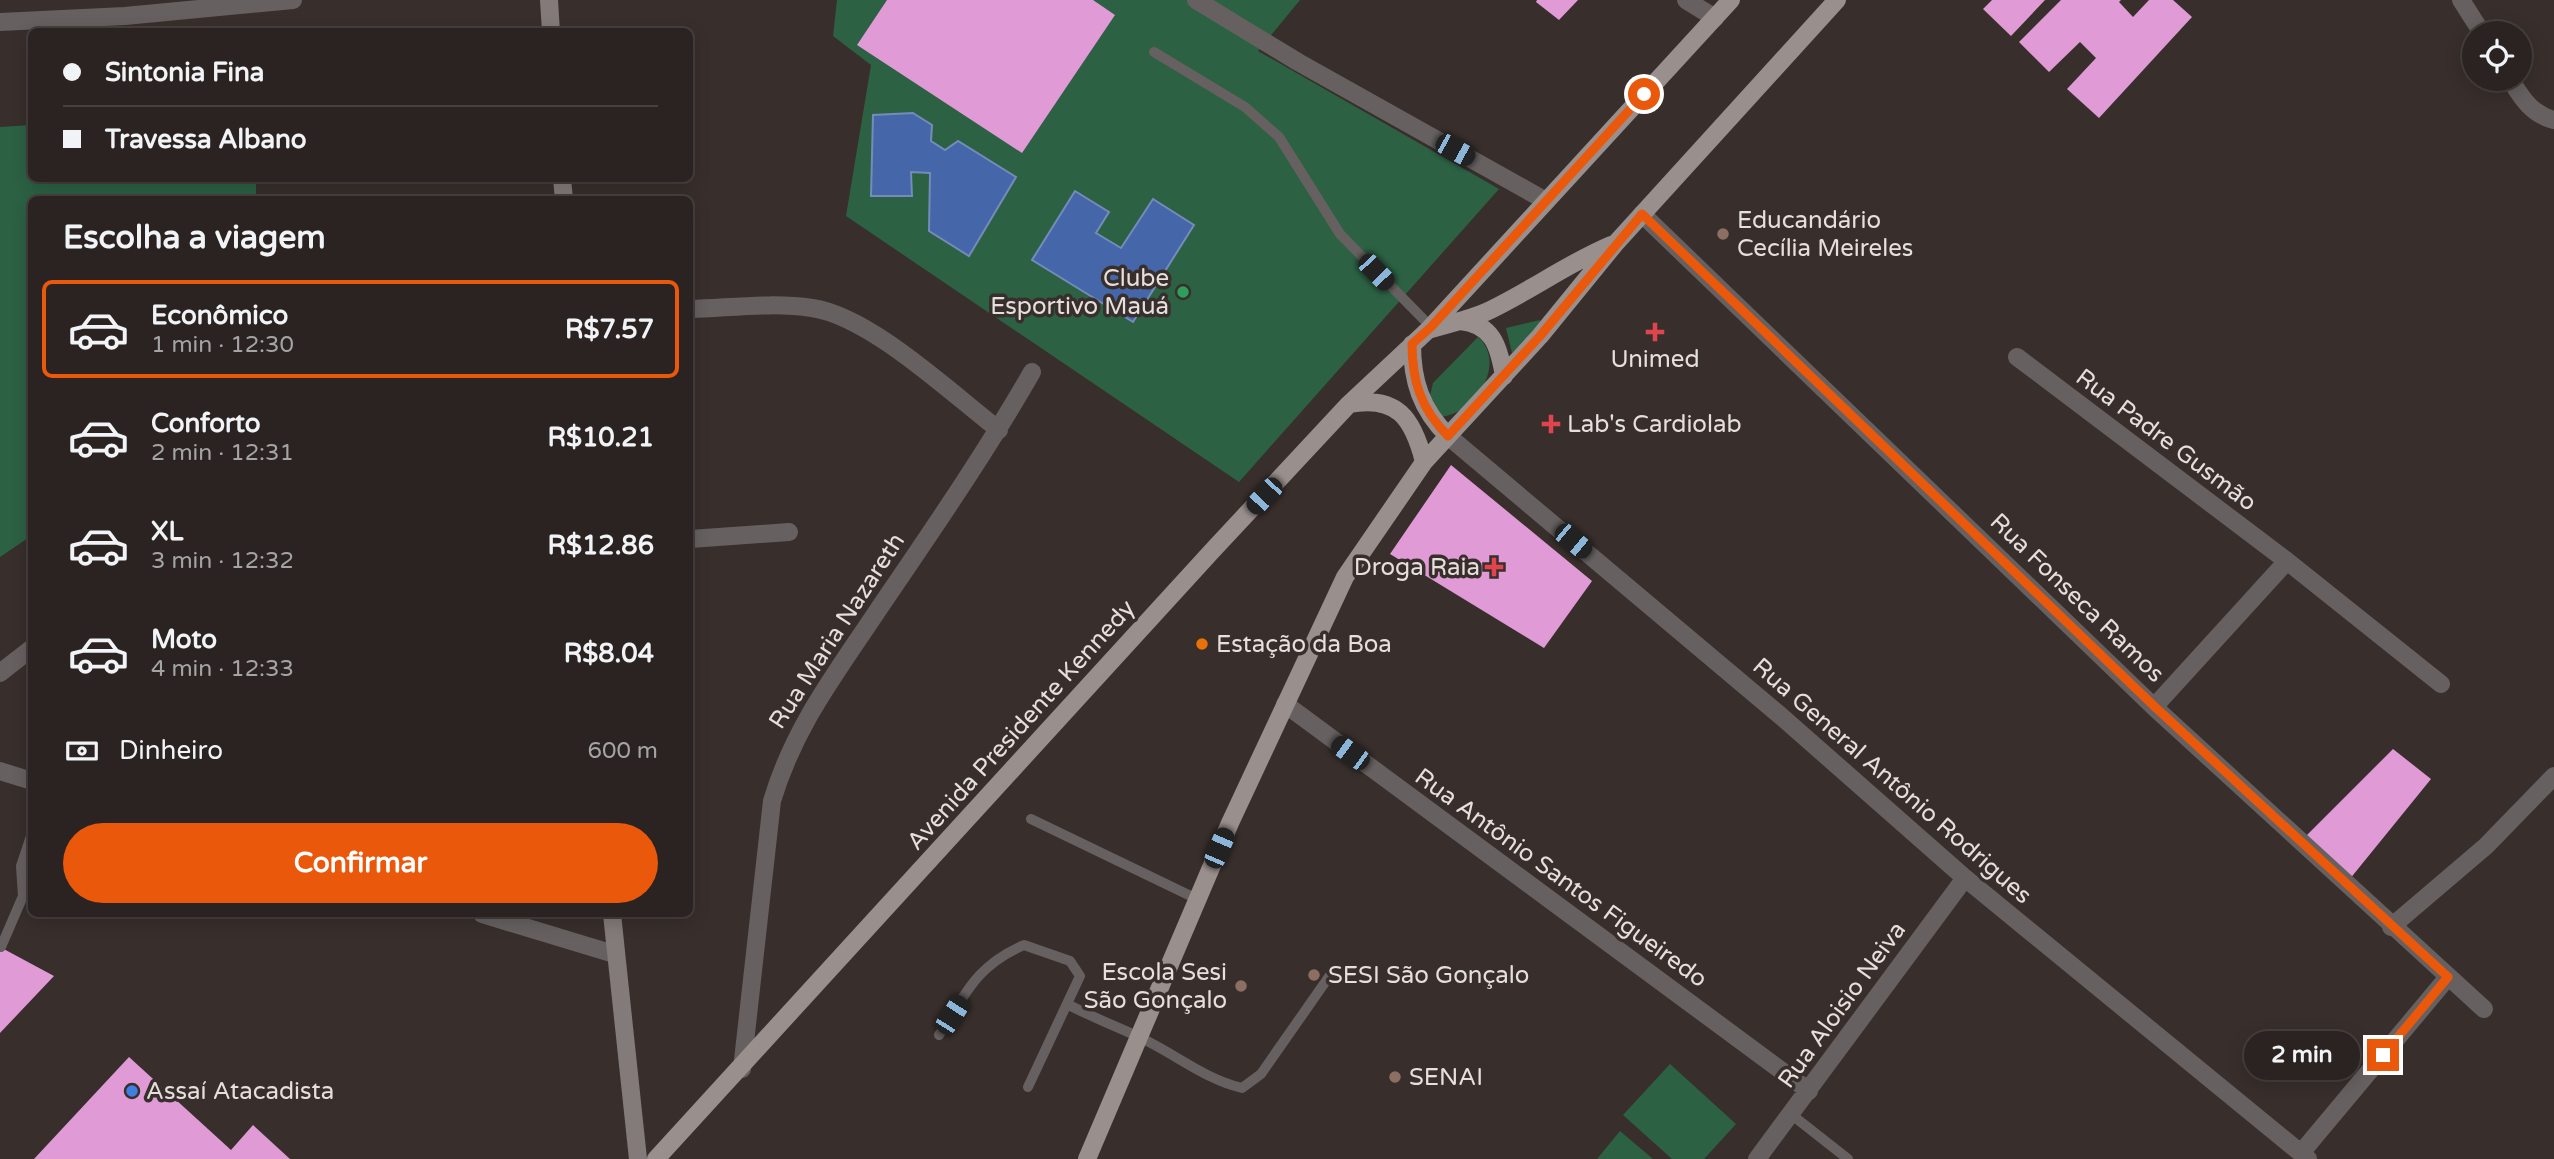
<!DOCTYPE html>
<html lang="pt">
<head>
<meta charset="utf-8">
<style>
  :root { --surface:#2a2321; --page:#322b2a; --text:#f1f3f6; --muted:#a5a4a5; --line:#46403f; --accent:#ea580c }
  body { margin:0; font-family:"Varela Round",sans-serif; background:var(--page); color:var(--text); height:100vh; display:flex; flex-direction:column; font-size:26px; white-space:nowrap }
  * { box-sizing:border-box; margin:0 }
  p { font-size:23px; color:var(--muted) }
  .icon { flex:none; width:38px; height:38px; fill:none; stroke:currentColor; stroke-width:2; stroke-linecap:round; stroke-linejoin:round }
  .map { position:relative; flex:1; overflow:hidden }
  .sheet { position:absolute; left:28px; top:196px; width:665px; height:721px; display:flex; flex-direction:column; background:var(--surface); border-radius:10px; box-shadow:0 4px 18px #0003,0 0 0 2px var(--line) }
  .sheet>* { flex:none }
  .banner { position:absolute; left:28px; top:28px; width:665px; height:154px; border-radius:10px; box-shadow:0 4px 18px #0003,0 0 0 2px var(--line); display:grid; align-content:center; height:154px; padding:0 35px; background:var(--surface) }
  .buttons { position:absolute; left:2462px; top:21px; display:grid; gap:14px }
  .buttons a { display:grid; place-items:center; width:70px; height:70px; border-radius:50%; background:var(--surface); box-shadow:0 4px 18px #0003,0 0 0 2px var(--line); font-size:35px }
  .end { position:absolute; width:32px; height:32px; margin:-16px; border:9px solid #ea580c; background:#fff; box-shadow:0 0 0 4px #fff }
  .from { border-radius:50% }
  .bubble { position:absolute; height:49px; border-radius:24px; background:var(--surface); box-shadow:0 4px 18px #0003,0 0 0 2px var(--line); font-size:23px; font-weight:800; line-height:49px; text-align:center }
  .car { position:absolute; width:21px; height:42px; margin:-21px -10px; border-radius:9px; box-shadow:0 0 5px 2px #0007; background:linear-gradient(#222 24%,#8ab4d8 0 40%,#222 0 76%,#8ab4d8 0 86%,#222 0) }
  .banner b { display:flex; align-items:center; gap:24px; height:66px; font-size:26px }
  .banner b+b { border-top:2px solid var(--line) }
  .banner i { width:18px; height:18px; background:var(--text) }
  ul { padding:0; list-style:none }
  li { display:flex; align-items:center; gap:21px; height:98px; margin:0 14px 10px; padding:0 21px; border:4px solid transparent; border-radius:10px }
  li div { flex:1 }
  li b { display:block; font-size:26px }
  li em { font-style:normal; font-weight:800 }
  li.current { border-color:var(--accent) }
  li>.icon { width:63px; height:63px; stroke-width:1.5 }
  h2 { padding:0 35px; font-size:32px; line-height:84px }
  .pay { display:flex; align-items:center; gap:18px; height:77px; padding:0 35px; font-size:26px }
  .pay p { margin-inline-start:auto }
  .primary-button { display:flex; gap:14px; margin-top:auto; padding:14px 35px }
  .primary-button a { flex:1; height:80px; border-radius:42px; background:var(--accent); color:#fff; font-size:28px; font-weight:800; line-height:80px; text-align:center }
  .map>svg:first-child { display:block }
  .green { fill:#2c6144 }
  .water { fill:#4567aa; stroke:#758bb9; stroke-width:2 }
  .building { fill:#e09ad6 }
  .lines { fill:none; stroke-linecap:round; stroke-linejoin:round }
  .lane { stroke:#666160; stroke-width:10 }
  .street { stroke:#666160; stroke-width:18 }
  .secondary { stroke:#837b79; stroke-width:18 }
  .primary { stroke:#998f8c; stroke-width:18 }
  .route { stroke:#ea580c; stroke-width:9 }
  .education-dot { fill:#8d6e63; stroke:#382f2c; stroke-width:2.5 }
  .leisure-dot { fill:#2e9e5b; stroke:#382f2c; stroke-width:2.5 }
  .health-dot { fill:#e0444e; stroke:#382f2c; stroke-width:2.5 }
  .food-dot { fill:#e8710a; stroke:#382f2c; stroke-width:2.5 }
  .shop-dot { fill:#3f7fe0; stroke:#382f2c; stroke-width:2.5 }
  .labels { text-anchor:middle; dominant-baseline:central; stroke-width:7; stroke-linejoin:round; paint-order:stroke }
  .poi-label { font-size:24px; fill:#e5dfdd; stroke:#382f2c; text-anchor:start }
  .street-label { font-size:24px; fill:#e5dfdd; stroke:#382f2c }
</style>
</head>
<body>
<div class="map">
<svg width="2554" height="1159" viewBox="0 0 2554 1159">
  <rect width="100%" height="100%" fill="#382f2c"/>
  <path class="green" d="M837,0H1300L1258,51L1499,189L1239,482L846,216L871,65L833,36Z
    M31,125L32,178L256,179V199L32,200L31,536L0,557V127Z
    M1540,320V323L1512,353L1506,328Z
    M1478,337C1508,364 1474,415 1439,417L1429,400L1433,383Z
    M1670,1064L1736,1124L1704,1159H1672L1623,1115Z
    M1620,1131L1653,1159H1597Z"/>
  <path class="water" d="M913,113L932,125L931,141L945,150L958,141L1016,177L969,256L929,231L930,173L911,172L912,196H871L873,115Z
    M1075,191L1109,212L1096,233L1121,248L1153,199L1194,225L1133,322L1032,260Z"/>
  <path class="building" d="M887,0H1093L1115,15L1022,153L857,45Z
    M1537,0H1578L1559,20L1536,2Z
    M1992,0H2045L2011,36L1983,9Z
    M2061,0H2121L2119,2L2133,17L2149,0H2173L2192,17L2099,118L2067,89L2096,58L2080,42L2049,72L2019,42Z
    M1451,465L1592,581L1544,648L1390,554Z
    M2393,749L2431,779L2349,880L2304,838Z
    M0,947L54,976L0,1033Z
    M129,1057L231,1150L253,1125L290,1159H34Z"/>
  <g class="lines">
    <path class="lane" d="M1154,52L1245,107L1279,137L1340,234L1431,327
      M1031,819L1197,899
      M23,896L21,866L32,833
      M1,947L23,896L32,886
      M1069,1005C1092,1017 1115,1026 1139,1037C1174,1053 1204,1079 1242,1088L1261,1074L1335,968
      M939,1035C966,993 976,966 1024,945L1070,961L1080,976L1028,1087
      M1792,1115L1848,1159"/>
    <path class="street" d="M1196,0L1298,62L1546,201
      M1686,0L1715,18
      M2461,0L2482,33
      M0,22L125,16L293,0
      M2510,79C2522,98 2531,114 2554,120
      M1642,214L2154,707L2484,1009
      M690,309C729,308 773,302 812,308C870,316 952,394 999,430
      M2017,357L2287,561L2441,684
      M1448,436L1782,717L1965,878L2308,1159
      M690,539L789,532
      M0,673L32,648
      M1285,704L1809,1091
      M2154,707L2287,561
      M0,771L32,781
      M482,914L614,954
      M2391,927L2486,846L2554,776
      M742,1069L772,801C794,727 836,673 878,610C931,532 985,454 1032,372
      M2301,1153L2448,977
      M1757,1159L1965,878"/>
    <path class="secondary" d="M549,0L551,32
      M562,178L564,200
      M612,914L638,1159"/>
    <path class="primary" d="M1460,321C1493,324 1499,347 1504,376
      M1428,330C1447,324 1468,320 1486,312C1529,292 1568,263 1611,245
      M1412,344C1412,381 1421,409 1448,436
      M1349,404C1397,395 1413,418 1424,462
      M656,1159L1212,551L1349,404L1428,330L1731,0
      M1087,1159L1230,823L1345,577L1424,462L1540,336L1615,244L1837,0"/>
  </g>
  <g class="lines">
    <path class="route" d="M1644,94L1431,327L1412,344C1412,381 1421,409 1448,436L1540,336L1642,214L2154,706L2448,977L2383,1055"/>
  </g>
  <g class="education-dot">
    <circle cx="1723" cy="234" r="7"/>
    <circle cx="1314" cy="975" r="7"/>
    <circle cx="1241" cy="986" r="7"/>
    <circle cx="1395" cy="1077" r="7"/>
  </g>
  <circle class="leisure-dot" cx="1183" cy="292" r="7"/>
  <g class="health-dot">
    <path d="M1651.5 321.5h7v7h7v7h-7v7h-7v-7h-7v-7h7z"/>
    <path d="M1547.5 413.5h7v7h7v7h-7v7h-7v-7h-7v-7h7z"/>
    <path d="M1490.5 556.5h7v7h7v7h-7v7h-7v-7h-7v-7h7z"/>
  </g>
  <circle class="food-dot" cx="1202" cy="644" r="7"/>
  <circle class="shop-dot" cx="132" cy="1091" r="7"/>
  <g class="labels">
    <g class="poi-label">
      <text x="1737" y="220">Educandário<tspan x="1737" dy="28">Cecília Meireles</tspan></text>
      <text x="1169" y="278" text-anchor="end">Clube<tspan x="1169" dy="28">Esportivo Mauá</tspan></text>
      <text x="1655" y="359" text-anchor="middle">Unimed</text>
      <text x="1567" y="424">Lab's Cardiolab</text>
      <text x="1480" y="567" text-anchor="end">Droga Raia</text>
      <text x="1216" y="644">Estação da Boa</text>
      <text x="1227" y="972" text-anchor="end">Escola Sesi<tspan x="1227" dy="28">São Gonçalo</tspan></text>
      <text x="1328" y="975">SESI São Gonçalo</text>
      <text x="1409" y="1077">SENAI</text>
      <text x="146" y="1091">Assaí Atacadista</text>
    </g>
    <g class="street-label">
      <text transform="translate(2166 440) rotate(37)">Rua Padre Gusmão</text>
      <text transform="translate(2077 598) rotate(44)">Rua Fonseca Ramos</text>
      <text transform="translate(837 631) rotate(-57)">Rua Maria Nazareth</text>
      <text transform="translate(1021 725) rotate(-48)">Avenida Presidente Kennedy</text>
      <text transform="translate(1892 781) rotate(41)">Rua General Antônio Rodrigues</text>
      <text transform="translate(1561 878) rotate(36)">Rua Antônio Santos Figueiredo</text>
      <text transform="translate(1842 1005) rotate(-54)">Rua Aloisio Neiva</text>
    </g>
  </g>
</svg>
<div class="buttons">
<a><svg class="icon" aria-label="locate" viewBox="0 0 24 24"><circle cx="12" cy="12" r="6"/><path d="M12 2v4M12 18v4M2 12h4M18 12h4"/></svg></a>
</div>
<i class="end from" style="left:1644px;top:94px"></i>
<i class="end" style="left:2383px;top:1055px"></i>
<div class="bubble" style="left:2244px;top:1031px;width:116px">2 min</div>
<i class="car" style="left:1455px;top:150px;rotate:119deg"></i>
<i class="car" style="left:1376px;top:272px;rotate:136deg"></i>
<i class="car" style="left:1264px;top:496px;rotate:223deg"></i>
<i class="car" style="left:1573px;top:541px;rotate:130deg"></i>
<i class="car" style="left:1350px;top:753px;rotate:306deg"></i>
<i class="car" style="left:1219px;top:848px;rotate:23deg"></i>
<i class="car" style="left:952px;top:1015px;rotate:33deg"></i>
<div class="banner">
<b><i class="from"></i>Sintonia Fina</b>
<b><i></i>Travessa Albano</b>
</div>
<section class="sheet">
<h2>Escolha a viagem</h2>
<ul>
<li class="current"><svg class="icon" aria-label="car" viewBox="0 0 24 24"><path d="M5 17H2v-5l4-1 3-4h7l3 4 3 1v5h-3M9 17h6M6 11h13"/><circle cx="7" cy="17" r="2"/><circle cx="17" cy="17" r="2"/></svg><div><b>Econômico</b><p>1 min · 12:30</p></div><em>R$7.57</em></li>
<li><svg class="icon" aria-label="car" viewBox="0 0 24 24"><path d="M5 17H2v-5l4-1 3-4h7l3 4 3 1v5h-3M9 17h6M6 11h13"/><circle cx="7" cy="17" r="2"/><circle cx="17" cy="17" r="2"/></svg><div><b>Conforto</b><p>2 min · 12:31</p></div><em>R$10.21</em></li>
<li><svg class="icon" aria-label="car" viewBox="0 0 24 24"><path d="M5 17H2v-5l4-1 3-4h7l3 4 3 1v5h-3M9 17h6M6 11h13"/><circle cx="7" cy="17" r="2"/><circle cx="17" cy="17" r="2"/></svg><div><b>XL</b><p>3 min · 12:32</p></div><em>R$12.86</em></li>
<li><svg class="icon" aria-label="car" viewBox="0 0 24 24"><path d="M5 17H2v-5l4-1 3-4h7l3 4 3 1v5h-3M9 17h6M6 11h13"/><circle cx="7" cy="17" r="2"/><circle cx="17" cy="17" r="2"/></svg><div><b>Moto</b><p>4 min · 12:33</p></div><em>R$8.04</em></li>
</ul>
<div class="pay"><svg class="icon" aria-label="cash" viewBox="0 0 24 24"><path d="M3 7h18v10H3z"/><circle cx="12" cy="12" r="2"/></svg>Dinheiro<p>600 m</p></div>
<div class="primary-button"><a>Confirmar</a></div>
</section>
</div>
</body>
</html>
